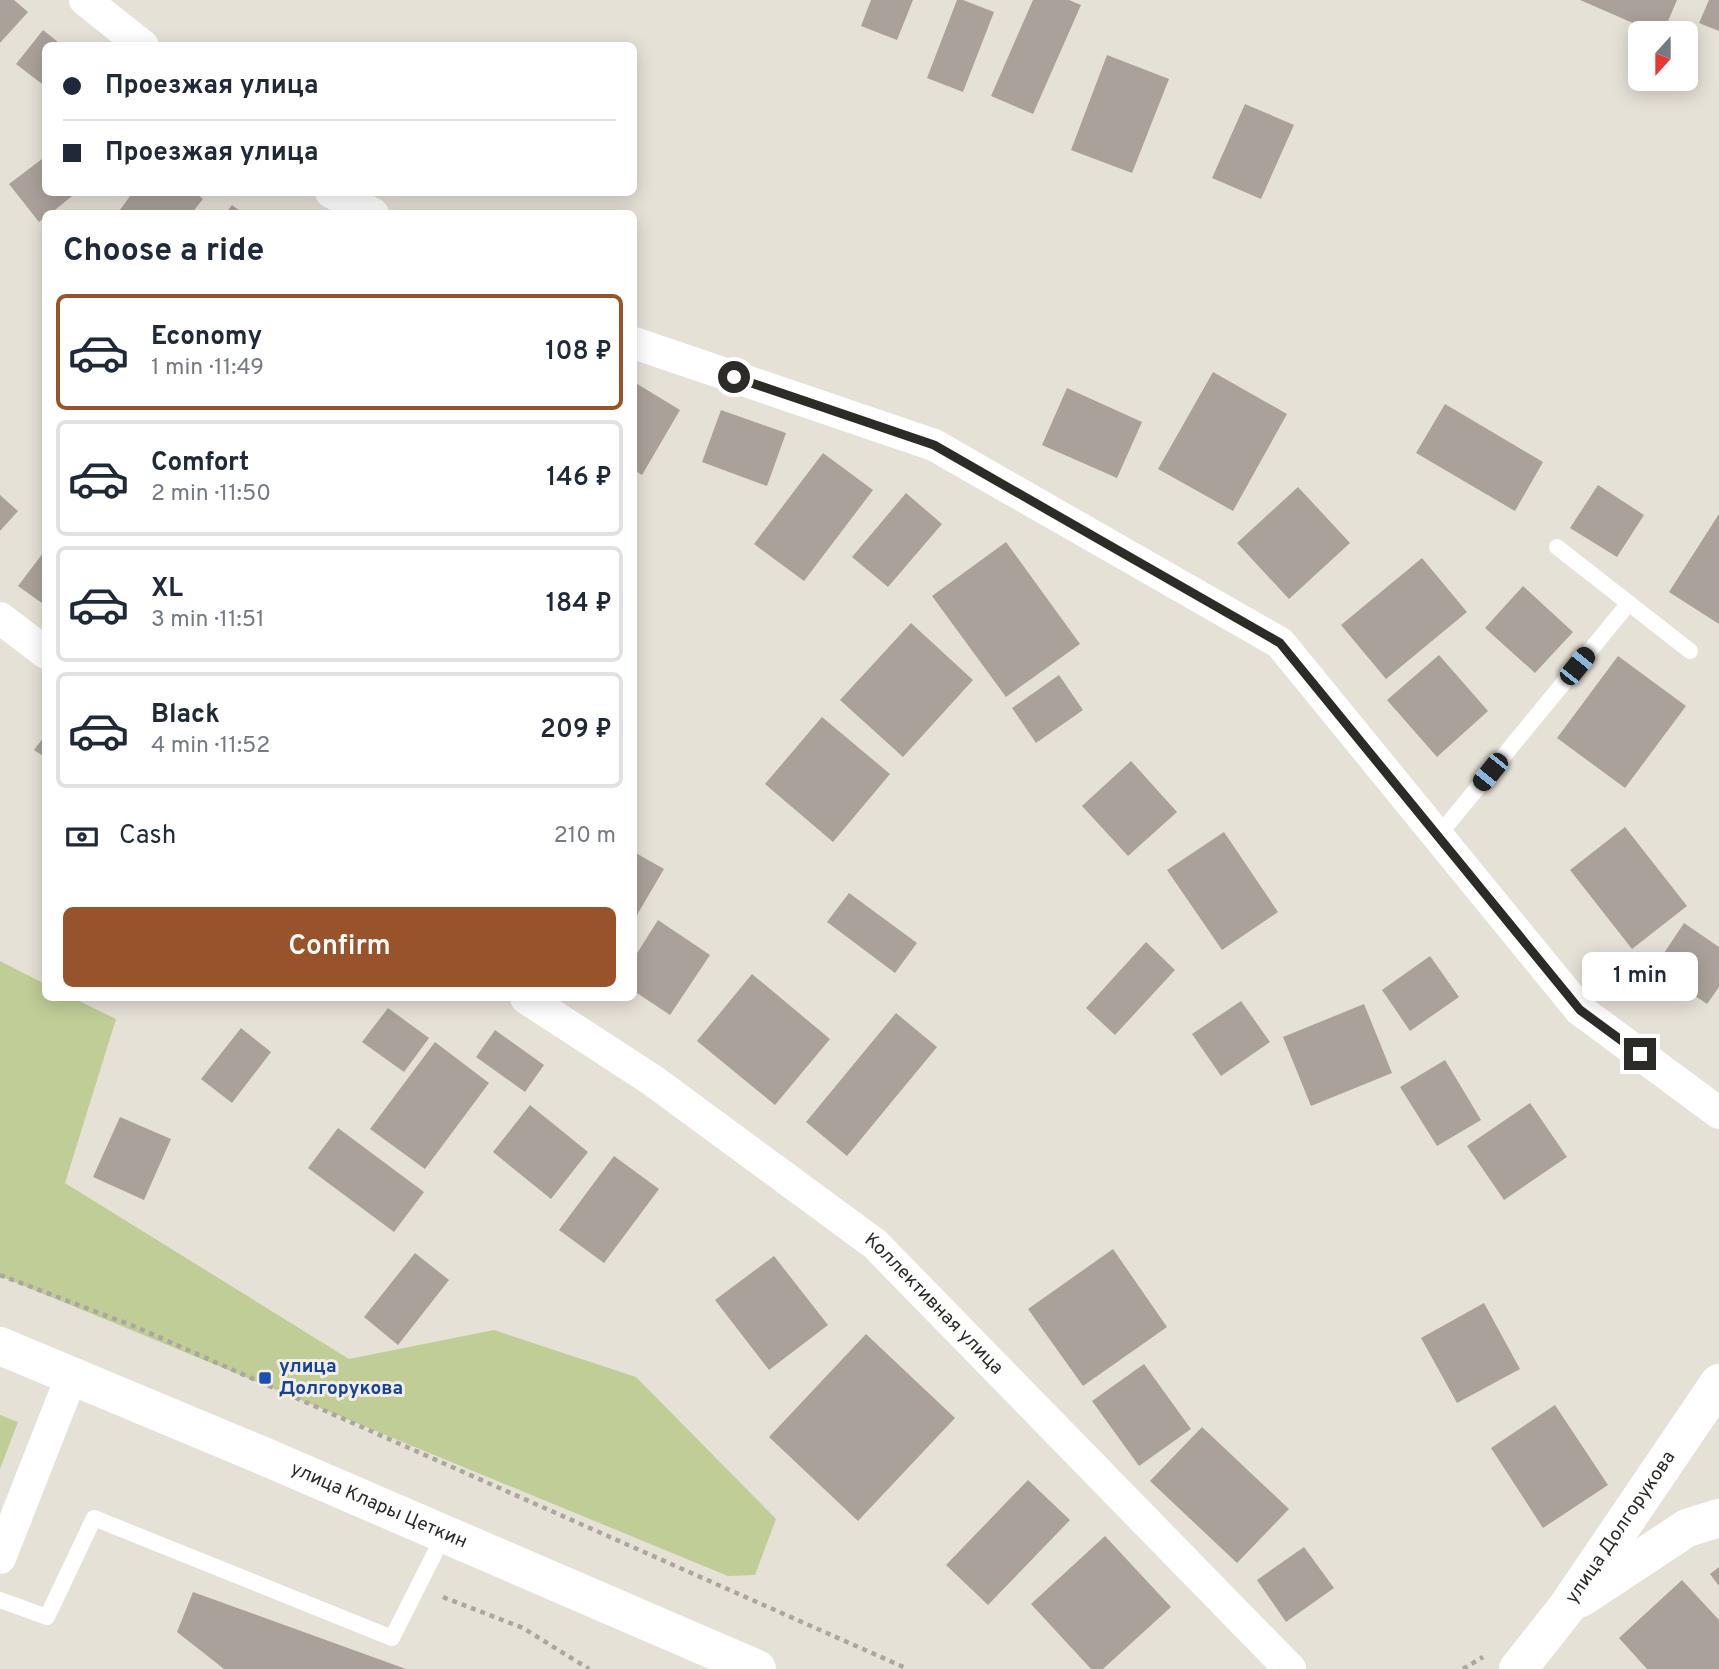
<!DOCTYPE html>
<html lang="en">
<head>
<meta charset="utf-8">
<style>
  :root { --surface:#fff; --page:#f2f2f3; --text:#1f2937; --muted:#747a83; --line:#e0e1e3; --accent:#99532b }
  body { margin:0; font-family:Overpass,sans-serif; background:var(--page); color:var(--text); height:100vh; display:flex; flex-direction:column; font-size:26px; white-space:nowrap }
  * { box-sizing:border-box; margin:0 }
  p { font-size:23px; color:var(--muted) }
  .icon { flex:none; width:38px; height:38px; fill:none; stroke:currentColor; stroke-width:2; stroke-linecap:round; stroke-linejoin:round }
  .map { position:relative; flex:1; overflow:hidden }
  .panel { position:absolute; left:42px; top:210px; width:595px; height:791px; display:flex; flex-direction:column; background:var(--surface); border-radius:10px; box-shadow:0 4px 18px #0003 }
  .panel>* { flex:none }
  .guide { position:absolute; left:42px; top:42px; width:595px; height:154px; border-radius:10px; box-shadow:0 4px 18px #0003; display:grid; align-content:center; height:154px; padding:0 21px; background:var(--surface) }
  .needle { width:46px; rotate:201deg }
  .fabs { position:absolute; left:1628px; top:21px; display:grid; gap:14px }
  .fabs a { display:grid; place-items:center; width:70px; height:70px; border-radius:10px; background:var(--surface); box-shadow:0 4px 18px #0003; font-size:35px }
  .end { position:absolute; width:32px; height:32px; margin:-16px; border:9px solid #2d2b27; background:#fff; box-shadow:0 0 0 4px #fff }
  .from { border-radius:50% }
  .bubble { position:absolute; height:49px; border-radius:10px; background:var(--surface); box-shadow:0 4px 18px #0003; font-size:23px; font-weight:600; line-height:49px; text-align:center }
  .car { position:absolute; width:21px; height:42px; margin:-21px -10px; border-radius:9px; box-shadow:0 0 5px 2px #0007; background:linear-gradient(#222 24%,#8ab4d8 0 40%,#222 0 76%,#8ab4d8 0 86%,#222 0) }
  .guide b { display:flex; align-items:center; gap:24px; height:66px; font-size:26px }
  .guide b+b { border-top:2px solid var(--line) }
  .guide i { width:18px; height:18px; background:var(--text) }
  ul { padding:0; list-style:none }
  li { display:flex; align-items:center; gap:21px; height:116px; margin:0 14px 10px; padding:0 7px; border:4px solid var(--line); border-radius:10px }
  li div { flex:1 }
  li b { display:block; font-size:26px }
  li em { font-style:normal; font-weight:600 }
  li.selected { border-color:var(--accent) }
  li>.icon { width:63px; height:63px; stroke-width:1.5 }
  h2 { padding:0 21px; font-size:32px; line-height:84px }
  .pay { display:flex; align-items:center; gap:18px; height:77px; padding:0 21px; font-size:26px }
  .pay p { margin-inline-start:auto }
  .action { display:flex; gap:14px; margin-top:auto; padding:14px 21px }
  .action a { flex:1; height:80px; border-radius:10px; background:var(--accent); color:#fff; font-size:28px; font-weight:600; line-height:80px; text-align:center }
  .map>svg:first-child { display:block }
  .green { fill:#c0cd97 }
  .building { fill:#aaa29a }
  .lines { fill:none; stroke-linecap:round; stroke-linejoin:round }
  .path { stroke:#aba79f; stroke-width:4.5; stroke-dasharray:5 5; stroke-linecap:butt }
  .lane { stroke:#fff; stroke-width:16 }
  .street { stroke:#fff; stroke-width:32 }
  .secondary { stroke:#fff; stroke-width:38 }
  .route { stroke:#2d2b27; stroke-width:9 }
  .transit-dot { fill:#1a4fb4; stroke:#f3eee4; stroke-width:2.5 }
  .labels { text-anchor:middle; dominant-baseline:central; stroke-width:6; stroke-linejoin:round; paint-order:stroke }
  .street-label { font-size:19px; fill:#2d2b27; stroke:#f3eee4 }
  .transit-label { font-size:19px; font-weight:bold; fill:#164399; stroke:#f3eee4; text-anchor:start }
</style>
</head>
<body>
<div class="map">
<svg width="1719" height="1669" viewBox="0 0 1719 1669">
  <rect width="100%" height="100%" fill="#e6e1d7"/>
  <path class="green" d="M0,961L45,984L46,998H73L116,1019L65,1183L349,1359L494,1330L636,1377L776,1519L755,1575L728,1576L0,1276Z
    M0,1415L18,1422L0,1469Z"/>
  <path class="building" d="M0,0H14L28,12L0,43Z
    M871,0H913L897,40L861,26Z
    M957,0H963L994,12L963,92L927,78Z
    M1033,0H1069L1081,5L1033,114L991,96Z
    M1580,0H1677L1663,33H1656Z
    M1709,0H1719V31L1699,23Z
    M43,30L63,46H46V87L16,64Z
    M1107,55L1169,79L1132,173L1071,150Z
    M1245,104L1294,125L1261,199L1212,178Z
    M46,156V192H77L50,214H46V217L39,222L9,184Z
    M133,192H195L203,199L191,214H117Z
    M232,205L244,214H225Z
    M1213,372L1287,414L1233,511L1158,469Z
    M634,382L680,410L642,475L634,470Z
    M1067,388L1142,422L1117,478L1042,445Z
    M1445,404L1543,462L1515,511L1416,453Z
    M721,410L786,433L767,486L702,462Z
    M823,453L873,490L804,581L754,544Z
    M1598,485L1644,515L1617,557L1570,528Z
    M1298,487L1350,543L1289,599L1237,543Z
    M906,493L942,524L888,587L852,557Z
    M0,495L18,511L0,531Z
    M1719,514V624L1669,592Z
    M1006,542L1080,644L1006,697L932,596Z
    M46,549V606L18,586Z
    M1422,558L1467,612L1386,679L1341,625Z
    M1523,586L1573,632L1535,673L1485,628Z
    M911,623L973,680L903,757L840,700Z
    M1439,655L1488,711L1437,757L1387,700Z
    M1618,656L1686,706L1625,788L1557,738Z
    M1059,675L1083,710L1036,743L1012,708Z
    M822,717L890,774L833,842L765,784Z
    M46,734V758L34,750Z
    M1131,761L1177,812L1128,856L1082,806Z
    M1625,827L1687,906L1632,949L1570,870Z
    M1224,832L1278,912L1222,950L1167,870Z
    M634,852L664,869L634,920Z
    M849,893L917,943L895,973L827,922Z
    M658,920L710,955L670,1015L634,991V958Z
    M1684,923L1719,947V987L1707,1004L1654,968Z
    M1146,942L1175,970L1115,1035L1086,1008Z
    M1430,956L1459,997L1410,1031L1382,990Z
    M752,974L830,1039L775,1105L697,1041Z
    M1241,1001L1270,1042L1221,1076L1192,1034Z
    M1364,1004L1392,1073L1311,1106L1283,1037Z
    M388,1008L429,1038L404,1072L362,1042Z
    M896,1013L937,1047L847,1156L806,1122Z
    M241,1028L271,1052L232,1103L201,1079Z
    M495,1030L544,1065L525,1092L476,1057Z
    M435,1042L489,1083L425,1169L370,1129Z
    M1445,1060L1481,1120L1437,1146L1400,1087Z
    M1530,1103L1567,1157L1504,1200L1467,1146Z
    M530,1105L588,1152L551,1199L493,1152Z
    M120,1117L171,1139L144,1200L93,1177Z
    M338,1128L424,1192L394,1232L308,1168Z
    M614,1156L659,1189L604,1263L559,1230Z
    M1113,1249L1167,1327L1083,1386L1028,1309Z
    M415,1253L449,1280L398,1345L364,1317Z
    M774,1256L828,1325L769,1370L715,1300Z
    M1484,1303L1520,1369L1457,1403L1421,1338Z
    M866,1334L955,1418L858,1521L769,1437Z
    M1144,1364L1191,1429L1139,1466L1092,1401Z
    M1555,1405L1608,1485L1543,1528L1491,1448Z
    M1202,1427L1289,1509L1237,1563L1150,1481Z
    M1028,1480L1070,1520L988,1605L946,1565Z
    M1105,1536L1171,1607L1103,1669H1091L1031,1604Z
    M1304,1547L1334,1588L1286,1622L1257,1580Z
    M1719,1567V1586L1710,1574Z
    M1682,1580L1719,1620V1669H1647L1619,1638Z
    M193,1592L406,1669H224L177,1632Z"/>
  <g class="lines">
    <path class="path" d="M0,1275L136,1327L908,1669
      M443,1597L523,1628L589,1669
      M1463,1669L1483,1657"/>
    <path class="lane" d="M1557,547L1690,651
      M1438,836L1629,603
      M0,1600L47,1617L94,1518L392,1638L445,1533"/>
    <g class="street">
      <path d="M85,0L143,46"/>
      <path d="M331,192L373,214"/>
      <path d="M634,343L934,445L1280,643L1580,1010L1719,1113"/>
      <path d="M0,618L46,653"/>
      <path id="s1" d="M526,998L652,1080L875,1244L1290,1669"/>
      <path d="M0,1558L72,1375"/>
    </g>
    <g class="secondary">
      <path id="s2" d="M0,1346L268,1458L757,1669"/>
      <path d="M1581,1598L1687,1528L1719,1518"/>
      <path id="s3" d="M1518,1669L1567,1607L1719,1383"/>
    </g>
  </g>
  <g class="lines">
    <path class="route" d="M734,377L934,445L1280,643L1580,1010L1640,1054"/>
  </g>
  <rect class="transit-dot" x="258" y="1371" width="14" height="14" rx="3.5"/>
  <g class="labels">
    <g class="street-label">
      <text stroke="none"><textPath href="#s1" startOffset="511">Коллективная улица</textPath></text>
      <text stroke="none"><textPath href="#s2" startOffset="411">улица Клары Цеткин</textPath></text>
      <text stroke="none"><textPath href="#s3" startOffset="175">улица Долгорукова</textPath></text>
    </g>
    <g class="transit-label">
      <text x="279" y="1367">улица<tspan x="279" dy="22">Долгорукова</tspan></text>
    </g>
  </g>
</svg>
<div class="fabs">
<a><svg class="needle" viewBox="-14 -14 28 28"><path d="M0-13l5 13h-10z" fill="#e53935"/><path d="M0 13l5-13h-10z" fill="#747a83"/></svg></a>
</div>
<i class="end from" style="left:734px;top:377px"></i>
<i class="end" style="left:1640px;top:1054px"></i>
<div class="bubble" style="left:1582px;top:952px;width:116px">1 min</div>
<i class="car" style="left:1577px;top:666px;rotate:39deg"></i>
<i class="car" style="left:1490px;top:772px;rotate:219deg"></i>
<div class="guide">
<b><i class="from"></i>Проезжая улица</b>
<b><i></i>Проезжая улица</b>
</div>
<section class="panel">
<h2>Choose a ride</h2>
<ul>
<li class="selected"><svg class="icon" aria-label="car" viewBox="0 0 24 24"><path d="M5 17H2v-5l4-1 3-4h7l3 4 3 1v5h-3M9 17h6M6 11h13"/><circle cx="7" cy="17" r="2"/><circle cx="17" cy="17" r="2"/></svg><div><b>Economy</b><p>1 min · 11:49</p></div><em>108 ₽</em></li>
<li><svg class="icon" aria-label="car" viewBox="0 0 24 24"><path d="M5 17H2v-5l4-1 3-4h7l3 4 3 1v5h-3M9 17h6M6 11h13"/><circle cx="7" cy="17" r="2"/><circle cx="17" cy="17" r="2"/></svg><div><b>Comfort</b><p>2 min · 11:50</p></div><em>146 ₽</em></li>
<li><svg class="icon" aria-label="car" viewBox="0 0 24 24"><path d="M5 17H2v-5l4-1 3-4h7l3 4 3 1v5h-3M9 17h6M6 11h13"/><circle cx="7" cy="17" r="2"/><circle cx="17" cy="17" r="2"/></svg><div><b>XL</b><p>3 min · 11:51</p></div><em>184 ₽</em></li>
<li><svg class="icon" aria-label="car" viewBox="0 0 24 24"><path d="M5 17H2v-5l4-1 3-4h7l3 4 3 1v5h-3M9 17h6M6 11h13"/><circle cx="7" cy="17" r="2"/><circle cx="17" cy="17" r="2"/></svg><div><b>Black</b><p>4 min · 11:52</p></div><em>209 ₽</em></li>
</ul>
<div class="pay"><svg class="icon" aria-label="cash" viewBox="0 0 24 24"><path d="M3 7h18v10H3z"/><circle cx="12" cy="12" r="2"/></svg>Cash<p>210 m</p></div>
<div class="action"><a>Confirm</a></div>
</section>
</div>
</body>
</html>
